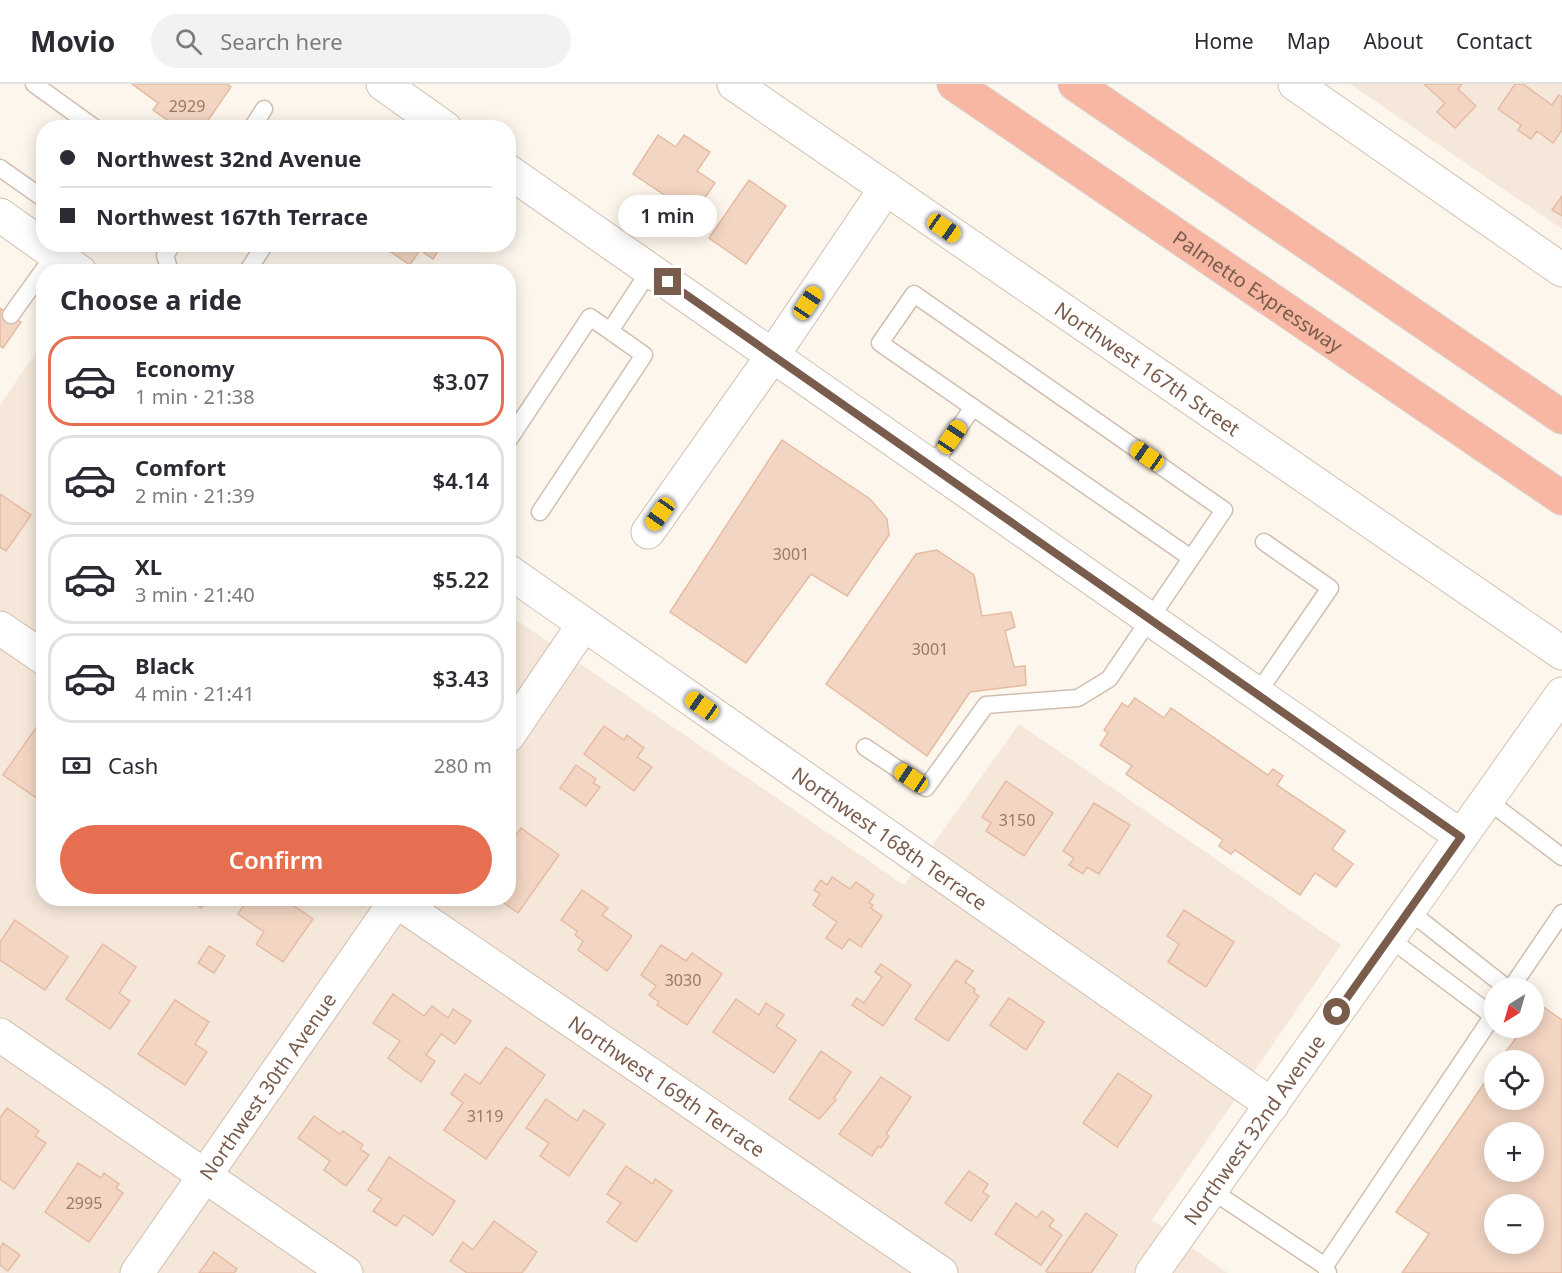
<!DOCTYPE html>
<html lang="en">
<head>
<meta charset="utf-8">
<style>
  :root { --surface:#fff; --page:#f2f2f3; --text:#2b2b33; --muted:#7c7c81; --line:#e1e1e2; --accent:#e76f51 }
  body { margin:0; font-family:"Noto Sans",sans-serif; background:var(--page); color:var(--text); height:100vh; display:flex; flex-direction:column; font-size:22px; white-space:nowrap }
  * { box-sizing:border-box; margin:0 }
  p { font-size:20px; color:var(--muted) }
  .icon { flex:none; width:33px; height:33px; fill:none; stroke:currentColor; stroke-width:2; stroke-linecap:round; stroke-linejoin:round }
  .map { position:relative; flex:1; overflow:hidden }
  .side { position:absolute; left:36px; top:180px; width:480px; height:642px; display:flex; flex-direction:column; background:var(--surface); border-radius:24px; box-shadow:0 3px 15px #0003 }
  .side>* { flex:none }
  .guide { position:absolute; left:36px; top:36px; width:480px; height:132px; border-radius:24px; box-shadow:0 3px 15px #0003; display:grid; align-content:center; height:132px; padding:0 24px; background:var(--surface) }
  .needle { width:39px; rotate:217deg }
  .controls { position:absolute; left:1484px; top:894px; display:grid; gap:12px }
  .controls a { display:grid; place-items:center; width:60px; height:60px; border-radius:50%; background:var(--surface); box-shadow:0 3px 15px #0003; font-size:30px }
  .end { position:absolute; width:27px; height:27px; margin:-14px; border:8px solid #7a5c4d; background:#fff; box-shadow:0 0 0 3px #fff }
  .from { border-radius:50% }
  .bubble { position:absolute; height:42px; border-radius:21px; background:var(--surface); box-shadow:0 3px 15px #0003; font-size:20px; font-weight:600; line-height:42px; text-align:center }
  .car { position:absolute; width:18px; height:36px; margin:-18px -9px; border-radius:8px; box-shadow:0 0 4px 2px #0007; background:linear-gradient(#f5c518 24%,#345 0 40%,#f5c518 0 76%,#345 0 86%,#f5c518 0) }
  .guide b { display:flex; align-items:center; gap:21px; height:57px; font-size:22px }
  .guide b+b { border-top:2px solid var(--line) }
  .guide i { width:15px; height:15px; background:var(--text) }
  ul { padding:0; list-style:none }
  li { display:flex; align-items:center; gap:18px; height:90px; margin:0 12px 9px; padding:0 12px; border:3px solid var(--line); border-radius:24px }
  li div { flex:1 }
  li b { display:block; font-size:22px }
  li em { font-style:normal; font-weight:600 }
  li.selected { border-color:var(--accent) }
  li>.icon { width:54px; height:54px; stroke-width:1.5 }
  h2 { padding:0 24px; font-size:27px; line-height:72px }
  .pay { display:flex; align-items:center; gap:15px; height:66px; padding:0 24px; font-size:22px }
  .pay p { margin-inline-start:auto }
  .button { display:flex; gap:12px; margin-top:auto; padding:12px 24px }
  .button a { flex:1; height:69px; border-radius:36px; background:var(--accent); color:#fff; font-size:24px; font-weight:600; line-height:69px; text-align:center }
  header { display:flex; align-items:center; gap:36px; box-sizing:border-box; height:84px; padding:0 30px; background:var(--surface); border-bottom:2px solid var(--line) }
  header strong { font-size:28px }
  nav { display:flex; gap:33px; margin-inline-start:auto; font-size:21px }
  .search { width:420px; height:54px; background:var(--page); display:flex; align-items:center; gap:15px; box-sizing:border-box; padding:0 21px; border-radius:33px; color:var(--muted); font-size:22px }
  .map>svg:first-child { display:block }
  .residential { fill:#f5e8da }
  .building { fill:#f3d5c3; stroke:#e6bba3; stroke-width:1.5; fill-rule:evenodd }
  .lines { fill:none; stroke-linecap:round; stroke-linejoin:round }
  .lane-casing { stroke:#d1beb0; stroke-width:19 }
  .street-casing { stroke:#d1beb0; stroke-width:35 }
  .secondary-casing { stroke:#d6c0b0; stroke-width:35 }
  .highway-casing { stroke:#dad1cd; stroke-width:35 }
  .lane { stroke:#fff; stroke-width:16 }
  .street { stroke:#fff; stroke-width:33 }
  .secondary { stroke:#fff; stroke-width:33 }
  .highway { stroke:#f7b7a3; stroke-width:33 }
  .route { stroke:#7a5c4d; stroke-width:8 }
  .labels { text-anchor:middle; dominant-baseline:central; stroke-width:6; stroke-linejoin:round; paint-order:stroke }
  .number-label { font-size:16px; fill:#987a6a }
  .street-label { font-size:20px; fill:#7a5c4d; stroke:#fffaf3 }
</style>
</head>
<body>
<header>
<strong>Movio</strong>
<div class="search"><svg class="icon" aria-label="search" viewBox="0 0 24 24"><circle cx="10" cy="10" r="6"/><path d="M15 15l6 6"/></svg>Search here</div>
<nav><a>Home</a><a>Map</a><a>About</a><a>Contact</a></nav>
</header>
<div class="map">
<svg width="1562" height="1189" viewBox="0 0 1562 1189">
  <rect width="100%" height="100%" fill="#fdf6ec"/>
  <path class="residential" d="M1350,0H1562V145Z
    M43,258L44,814H508L509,531L904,801L1019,640L1341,861L1152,1136L1228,1189H0V321Z"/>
  <path class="building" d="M132,0H227L231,3L204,42L205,44H179L153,26L158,19Z
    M1424,0H1462L1458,5L1476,22L1455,44L1437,28L1445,19Z
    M1515,0H1523L1552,21L1559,11L1562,13V46L1553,59L1537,47L1531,55L1518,46L1521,41L1498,25Z
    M658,51L676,63L684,51L710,68L697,87L715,99L696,127L678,115L675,118L633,90Z
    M749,96L786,122L746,180L709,154Z
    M1562,112V132L1552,126Z
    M387,160H442L433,175L420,166L410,181L385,164Z
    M0,224L21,238L3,264L0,262Z
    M782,356L870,415L887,435L889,451L847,512L811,490L746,579L670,528Z
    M0,410L31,431L6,467L0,463Z
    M937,466L974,491L982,532L1011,528L1015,543L1005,547L1014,583L1025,582L1026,601L970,608L927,672L826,600L916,470Z
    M1135,614L1164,634L1171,624L1268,691L1273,685L1283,692L1277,701L1345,747L1332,765L1353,780L1336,803L1315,789L1300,811L1235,766L1231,770L1219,762L1223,756L1126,690L1132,682L1100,661L1108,649L1104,646L1122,619L1128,623Z
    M40,638L44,640V719L3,691Z
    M604,642L624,656L627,651L644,664L637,673L652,683L634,707L584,670Z
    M576,681L596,695L593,699L600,703L586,722L560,704Z
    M1006,697L1053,729L1024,772L986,747L991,739L982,733Z
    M1094,719L1130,741L1099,790L1087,783L1083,790L1069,781L1074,774L1063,767Z
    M521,744L559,771L518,829L497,814H508V762Z
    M832,793L850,805L856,798L874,811L869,819L873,821L871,824L882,832L861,863L849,855L842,865L826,854L837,838L813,821L820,810L814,806L821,796L827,801Z
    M582,806L608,824L602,831L632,852L607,887L578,866L583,857L575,851L577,847L561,836Z
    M188,814H208L201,824Z
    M248,814H283L313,835L283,878L256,860L264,848L238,830Z
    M1184,826L1234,858L1206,903L1168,878L1179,860L1167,852Z
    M15,836L68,873L45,906L0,876V858Z
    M103,860L136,883L119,909L130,917L110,945L66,915Z
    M661,861L686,877L692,869L722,890L687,941L657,921L659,918L649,911L656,902L641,891Z
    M209,862L225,872L214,889L198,879Z
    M956,876L973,887L965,898L975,905L974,909L979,912L948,957L915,935Z
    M881,880L911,901L883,942L852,921L857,914L864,919L882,893L875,888Z
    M393,910L424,932L432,922L448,934L453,925L471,937L455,960L441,950L426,971L435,977L421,998L388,974L400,957L373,939Z
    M1009,914L1044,938L1026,966L990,941Z
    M736,915L759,931L766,919L784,931L776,942L796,956L774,989L713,948Z
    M175,916L209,938L195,960L207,968L185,1001L138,970Z
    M1539,920L1562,936V1189H1402L1429,1150L1396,1128L1494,985V1016H1533V976H1500L1523,944H1533V928ZM1494,1048H1533V1088H1494ZM1494,1120H1533V1160H1494Z
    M506,963L545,991L486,1075L444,1046L463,1019L451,1010L465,990L480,1000Z
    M821,967L851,988L834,1014L836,1016L819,1035L789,1015Z
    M1118,989L1152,1012L1117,1063L1083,1039Z
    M881,993L911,1013L886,1050L889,1052L881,1064L878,1062L872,1072L839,1050Z
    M546,1015L577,1037L584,1026L605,1040L569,1092L540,1072L549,1059L526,1044Z
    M7,1024L39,1047L35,1052L46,1059L14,1105L0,1095V1034Z
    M314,1032L340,1050L343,1047L363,1061L360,1065L369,1071L346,1102L324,1086L330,1077L298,1054Z
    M389,1073L455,1117L433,1151L404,1131L396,1142L373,1127L382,1115L368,1106Z
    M78,1079L101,1094L104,1089L119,1100L116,1104L123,1109L89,1158L45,1128Z
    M626,1082L653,1100L655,1095L672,1107L636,1158L607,1138L621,1119L607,1110Z
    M969,1087L988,1100L983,1108L989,1112L971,1137L945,1119Z
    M1016,1119L1037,1134L1042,1127L1048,1131L1054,1136L1049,1142L1062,1151L1041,1181L995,1150Z
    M1086,1129L1117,1151L1091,1189H1048L1046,1187Z
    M494,1137L537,1168L522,1189H467L450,1177L463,1158L473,1166Z
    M3,1159L20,1171L8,1187L0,1181V1164Z
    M214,1168L237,1185L234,1189H199Z"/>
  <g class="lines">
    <g class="lane-casing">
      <path id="lane" d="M34,0L95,44
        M252,44L264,25
        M0,84L44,115
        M170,188L165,171L173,160
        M247,188L265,160
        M11,231L55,170
        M508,357L590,233L610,247L650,186
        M932,383L973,323
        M540,428L644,271L610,247
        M1257,610L1330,504L1264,458
        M865,663L926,704L986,621L1078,614L1109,595L1224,426L914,210L880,259L1191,474
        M1487,716L1562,773
        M1409,827L1507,904
        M1389,854L1493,932
        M1511,904L1562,829
        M1211,1106L1325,1182
        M1328,1189L1325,1182L1494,930"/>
    </g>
    <g class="street-casing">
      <g id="street">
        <path d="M383,0L445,44"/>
        <path d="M508,87L1461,752"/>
        <path d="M0,131L80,188"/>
        <path d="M648,448L773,271L886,104"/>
        <path id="s1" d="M508,487L1272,1021"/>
        <path d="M0,544L44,574"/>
        <path d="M508,652L584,540"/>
        <path id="s2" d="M392,814L941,1189"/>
        <path d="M0,951L346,1189"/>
        <path id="s3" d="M137,1189L398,814"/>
      </g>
    </g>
    <g class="secondary-casing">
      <g id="secondary">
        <path id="s4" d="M734,0L1562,569"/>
        <path d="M1295,0L1562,186"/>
        <path id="s5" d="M1152,1189L1562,610"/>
      </g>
    </g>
    <g class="highway-casing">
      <g id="highway">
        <path id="s6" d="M954,0L1562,414"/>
        <path d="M1075,0L1562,333"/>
      </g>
    </g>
    <use href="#lane" class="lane"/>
    <use href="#street" class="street"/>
    <use href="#secondary" class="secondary"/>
    <use href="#highway" class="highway"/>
  </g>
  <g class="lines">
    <path class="route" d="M668,198L1461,753L1337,928"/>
  </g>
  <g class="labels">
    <g class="number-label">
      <text x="187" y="22">2929</text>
      <text x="791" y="470">3001</text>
      <text x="930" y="565">3001</text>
      <text x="1017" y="736">3150</text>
      <text x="683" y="896">3030</text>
      <text x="485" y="1032">3119</text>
      <text x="84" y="1119">2995</text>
    </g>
    <g class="street-label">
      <text stroke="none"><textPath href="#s6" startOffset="368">Palmetto Expressway</textPath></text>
      <text stroke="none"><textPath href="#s4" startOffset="502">Northwest 167th Street</textPath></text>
      <text stroke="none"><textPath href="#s1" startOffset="466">Northwest 168th Terrace</textPath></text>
      <text stroke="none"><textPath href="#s3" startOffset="228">Northwest 30th Avenue</textPath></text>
      <text stroke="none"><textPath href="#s2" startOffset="333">Northwest 169th Terrace</textPath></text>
      <text stroke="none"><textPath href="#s5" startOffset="176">Northwest 32nd Avenue</textPath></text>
    </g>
  </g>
</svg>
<div class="controls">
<a><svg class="needle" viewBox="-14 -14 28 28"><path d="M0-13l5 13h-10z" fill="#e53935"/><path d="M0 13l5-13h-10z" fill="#7c7c81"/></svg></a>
<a><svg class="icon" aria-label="locate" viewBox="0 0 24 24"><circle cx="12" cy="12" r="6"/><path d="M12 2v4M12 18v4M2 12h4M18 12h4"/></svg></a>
<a>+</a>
<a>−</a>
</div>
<i class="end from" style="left:1337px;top:928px"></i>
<i class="end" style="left:668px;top:198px"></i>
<div class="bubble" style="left:618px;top:111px;width:99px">1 min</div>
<i class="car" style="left:944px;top:144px;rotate:125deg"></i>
<i class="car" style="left:808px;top:219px;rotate:34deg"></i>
<i class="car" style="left:952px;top:353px;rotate:34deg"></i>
<i class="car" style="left:1147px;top:372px;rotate:305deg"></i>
<i class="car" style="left:660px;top:430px;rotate:215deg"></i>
<i class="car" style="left:702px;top:622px;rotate:305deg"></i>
<i class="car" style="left:911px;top:694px;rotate:304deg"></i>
<div class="guide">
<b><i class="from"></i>Northwest 32nd Avenue</b>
<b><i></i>Northwest 167th Terrace</b>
</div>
<section class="side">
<h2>Choose a ride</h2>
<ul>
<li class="selected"><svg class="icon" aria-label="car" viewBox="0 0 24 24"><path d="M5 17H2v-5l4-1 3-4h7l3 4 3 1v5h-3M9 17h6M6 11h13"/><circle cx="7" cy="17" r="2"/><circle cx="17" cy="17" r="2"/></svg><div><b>Economy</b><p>1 min · 21:38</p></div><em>$3.07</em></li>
<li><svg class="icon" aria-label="car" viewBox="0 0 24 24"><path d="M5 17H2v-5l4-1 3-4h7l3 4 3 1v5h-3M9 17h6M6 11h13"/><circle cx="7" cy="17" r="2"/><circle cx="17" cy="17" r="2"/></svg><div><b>Comfort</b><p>2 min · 21:39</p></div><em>$4.14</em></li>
<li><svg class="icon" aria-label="car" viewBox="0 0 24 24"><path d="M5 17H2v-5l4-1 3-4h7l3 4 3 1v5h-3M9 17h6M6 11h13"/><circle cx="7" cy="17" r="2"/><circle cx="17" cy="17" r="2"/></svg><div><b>XL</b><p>3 min · 21:40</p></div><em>$5.22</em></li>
<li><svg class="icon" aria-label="car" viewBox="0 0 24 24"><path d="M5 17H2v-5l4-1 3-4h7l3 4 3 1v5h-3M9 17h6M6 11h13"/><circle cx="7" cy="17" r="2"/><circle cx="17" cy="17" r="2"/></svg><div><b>Black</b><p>4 min · 21:41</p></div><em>$3.43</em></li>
</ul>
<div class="pay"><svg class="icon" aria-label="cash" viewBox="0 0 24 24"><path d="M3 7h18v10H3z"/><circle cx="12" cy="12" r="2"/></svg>Cash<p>280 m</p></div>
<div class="button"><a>Confirm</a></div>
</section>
</div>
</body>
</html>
